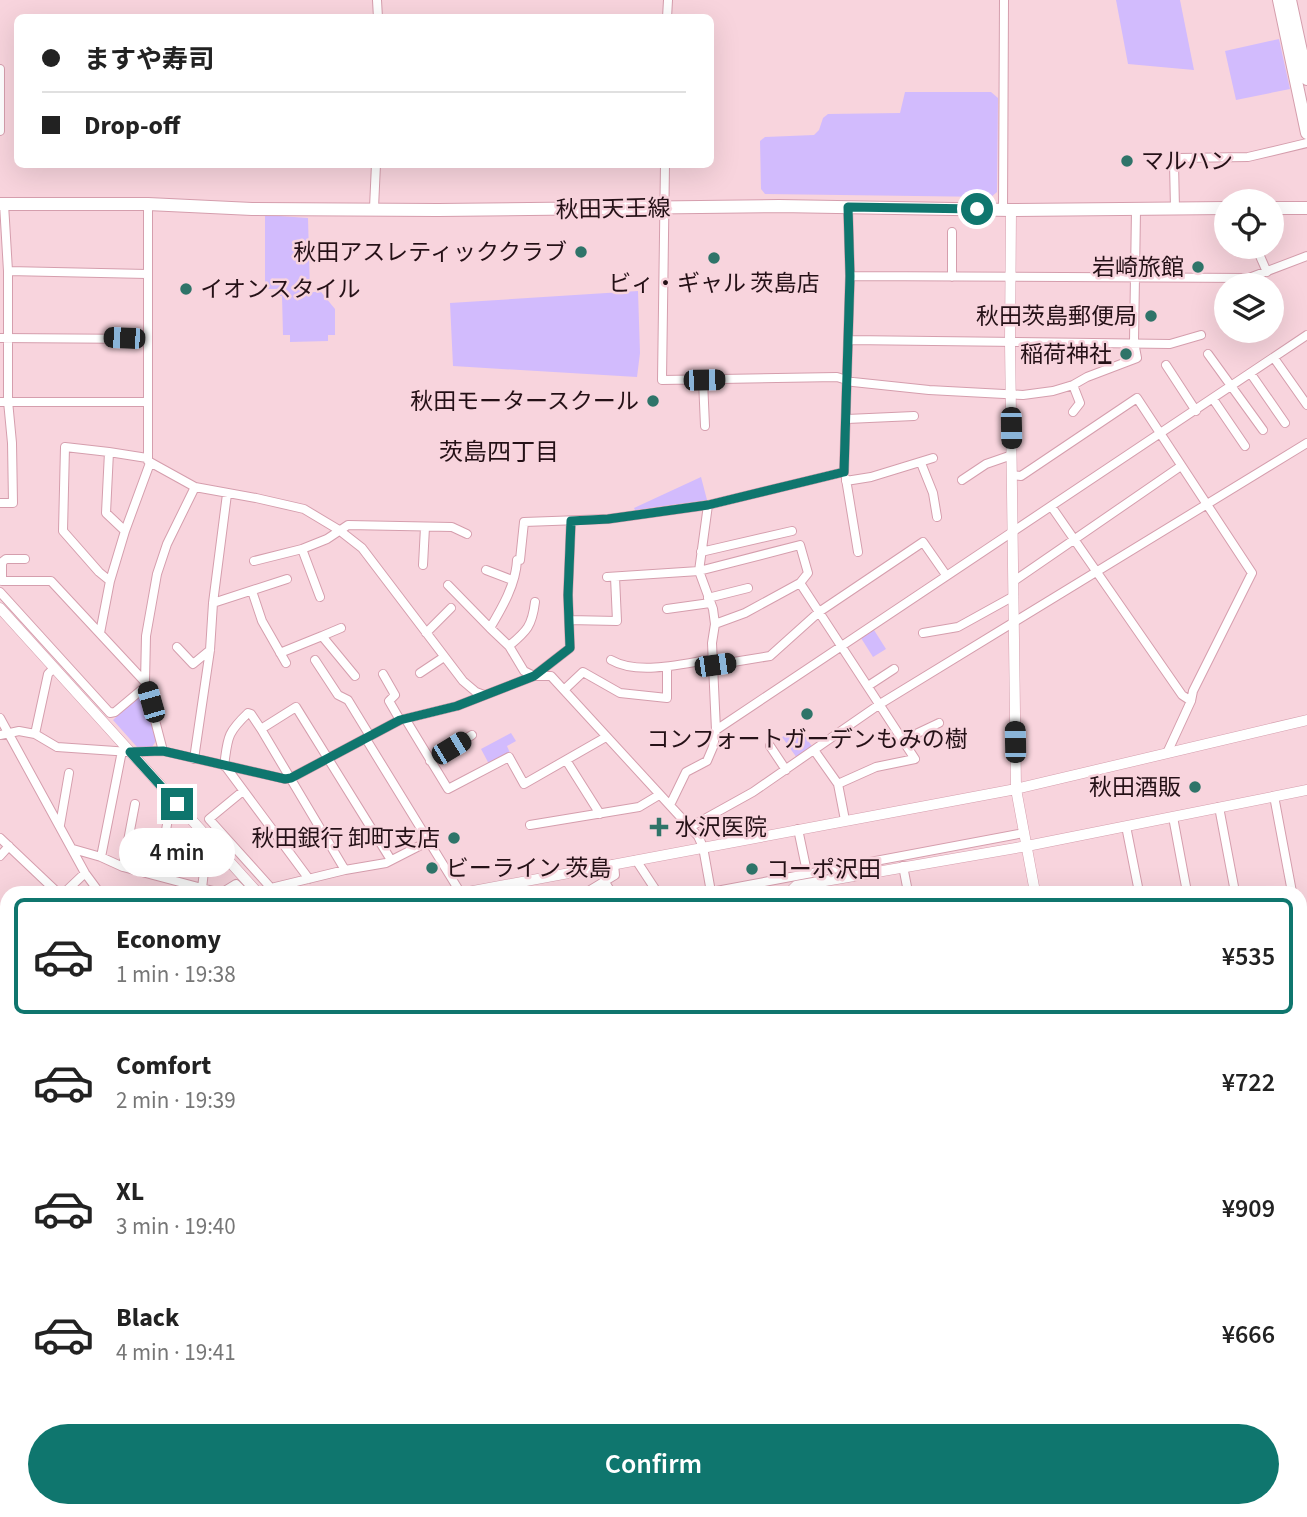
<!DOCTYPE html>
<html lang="en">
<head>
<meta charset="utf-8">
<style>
  :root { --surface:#fff; --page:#f6f6f6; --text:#222; --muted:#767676; --line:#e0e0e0; --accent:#0f766e }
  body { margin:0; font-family:"Source Sans 3","Noto Sans JP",sans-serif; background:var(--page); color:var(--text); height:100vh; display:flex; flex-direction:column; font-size:26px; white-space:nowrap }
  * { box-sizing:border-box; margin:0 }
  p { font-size:23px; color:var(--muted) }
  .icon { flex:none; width:38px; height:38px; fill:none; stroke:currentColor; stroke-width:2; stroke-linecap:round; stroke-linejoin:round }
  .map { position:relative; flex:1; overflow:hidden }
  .drawer { position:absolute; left:0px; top:886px; width:1307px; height:632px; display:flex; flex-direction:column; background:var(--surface); border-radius:21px 21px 0 0; box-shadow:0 7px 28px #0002 }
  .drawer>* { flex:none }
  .guide { position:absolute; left:14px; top:14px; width:700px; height:154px; border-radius:10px; box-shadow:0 7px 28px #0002; display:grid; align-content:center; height:154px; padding:0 28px; background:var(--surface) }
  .tools { position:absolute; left:1214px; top:189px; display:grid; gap:14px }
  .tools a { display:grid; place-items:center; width:70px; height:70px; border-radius:50%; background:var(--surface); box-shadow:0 7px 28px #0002; font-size:35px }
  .end { position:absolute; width:32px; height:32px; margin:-16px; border:9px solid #0f766e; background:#fff; box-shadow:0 0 0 4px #fff }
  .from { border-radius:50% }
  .bubble { position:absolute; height:49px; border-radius:24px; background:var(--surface); box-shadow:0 7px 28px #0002; font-size:23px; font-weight:600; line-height:49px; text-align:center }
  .car { position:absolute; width:21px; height:42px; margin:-21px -10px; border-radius:9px; box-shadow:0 0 5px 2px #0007; background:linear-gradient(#222 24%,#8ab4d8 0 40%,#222 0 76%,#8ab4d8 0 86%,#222 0) }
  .guide b { display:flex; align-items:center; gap:24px; height:66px; font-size:26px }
  .guide b+b { border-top:2px solid var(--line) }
  .guide i { width:18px; height:18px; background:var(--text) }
  ul { padding:12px 0 0; list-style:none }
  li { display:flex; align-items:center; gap:21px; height:116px; margin:0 14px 10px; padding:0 14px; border:4px solid transparent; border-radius:10px }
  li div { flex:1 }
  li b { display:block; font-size:26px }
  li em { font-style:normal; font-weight:600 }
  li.on { border-color:var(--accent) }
  li>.icon { width:63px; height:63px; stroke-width:1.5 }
  .cta { display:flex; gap:14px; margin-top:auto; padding:14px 28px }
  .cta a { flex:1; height:80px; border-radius:42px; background:var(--accent); color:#fff; font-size:28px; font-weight:600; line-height:80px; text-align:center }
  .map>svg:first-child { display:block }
  .green { fill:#d2bbfd }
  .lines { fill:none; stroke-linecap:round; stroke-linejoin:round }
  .minor-casing { stroke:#d59ead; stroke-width:10 }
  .tertiary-casing { stroke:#d59ead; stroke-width:11 }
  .primary-casing { stroke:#d59ead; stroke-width:14 }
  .trunk-casing { stroke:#d59ead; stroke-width:14 }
  .minor { stroke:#fff; stroke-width:8 }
  .tertiary { stroke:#fff; stroke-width:10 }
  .primary { stroke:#fff; stroke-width:12 }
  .trunk { stroke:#fff; stroke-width:12 }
  .rail { stroke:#442e34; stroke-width:2.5 }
  .route { stroke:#0f766e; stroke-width:9 }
  .poi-dot { fill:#2f7469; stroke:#f8d4dd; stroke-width:2.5 }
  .labels { text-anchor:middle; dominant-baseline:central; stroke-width:5; stroke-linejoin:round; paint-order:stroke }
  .poi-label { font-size:23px; fill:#251117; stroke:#f8d4dd; text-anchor:end }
  .street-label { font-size:23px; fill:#251117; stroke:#f8d4dd }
  .neighbourhood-label { font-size:24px; fill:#251117; stroke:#f8d4dd }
</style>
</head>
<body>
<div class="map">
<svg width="1307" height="1517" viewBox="0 0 1307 1517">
  <rect width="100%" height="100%" fill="#f8d4dd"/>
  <path class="green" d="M1116,0H1180L1194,70L1128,64Z
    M1279,39L1290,89L1236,100L1225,51Z
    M905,92H991L998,98L997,192L991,197L765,194L761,189L760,141L765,137L814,135L819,130L823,118L828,114L900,113Z
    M265,215L308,218L310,292H321L335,309V335H328V341L290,342V335H283L282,296H280V289H265Z
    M638,291L640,353L637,377L453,366L450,303Z
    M701,477L707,500L635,510L634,508Z
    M874,630L886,649L873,657L861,638Z
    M139,695H143L158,738L152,747H137L113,720Z
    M801,730L813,748L797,758L782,737Z
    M511,733L516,741L507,746L510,753L489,764L481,749Z"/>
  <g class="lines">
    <g class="minor-casing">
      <path id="minor" d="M377,0L378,18
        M667,18L668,0
        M0,69V131
        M665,164L662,380L837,377L853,382L929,390L1023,395L1053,391L1073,385L1087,377L1137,358L1134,342L1136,210
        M148,204V461L195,487L256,498L304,509L339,530L362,548L463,681L476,692L484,695
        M374,208L376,164
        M1175,209L1174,163L1179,158L1248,157L1307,143
        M1003,210L1004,0
        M952,232V277
        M1256,247L1267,272
        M8,271L147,274
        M850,276L1249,278L1307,256
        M0,338L148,339
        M849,340L1170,344L1201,335
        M1208,354L1263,430
        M1274,358L1307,405
        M1166,365L1196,411
        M1251,374L1285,423
        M703,380L705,426
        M1213,399L1245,446
        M0,402H148
        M1073,412L1080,403L1073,385
        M847,419L914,416
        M109,452L147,458
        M921,463L933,493L937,517
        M1012,475L1021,476L1137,398L1252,573L1193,691L1191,701L1167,753
        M846,479L858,552
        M962,480L986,464L1012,455
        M846,481L871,477L933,458
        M0,503H13L12,443L8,401V271L4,204
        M1051,506L1182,695L1191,701
        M571,521L568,595L570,648L534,676L524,671L509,646L490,628C502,608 516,584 517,560H520L524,522L608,519L708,505L844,472L850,276L848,207
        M125,531L150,463
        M302,549L320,597
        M701,552L792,531
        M25,559H6L2,562V581H51L145,682
        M254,561L302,549L327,539L348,525L452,527L467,534
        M423,565L425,527
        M486,570L512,580
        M607,577L699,571L800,545L808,573L800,583
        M1014,581L1181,466
        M448,585L490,628
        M252,591L262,621L286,663
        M0,592L110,713L115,712L146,686
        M708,598L748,588
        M213,603L287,579
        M667,609L710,603
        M569,620L617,621L615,577
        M715,624L745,613L800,583L915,759L876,767L838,784L845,820
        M100,633L110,581L125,531L106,513L109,452L65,447L63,531L99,572L110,581
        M426,633L451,608
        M923,633L958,627L1014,596
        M322,636L341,628
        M509,646C527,631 532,626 535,602
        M177,647L193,664L210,650
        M280,653L322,636L355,676
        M315,660L338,695L348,700L370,736
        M611,660C639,676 684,663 714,659
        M715,665L770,656L819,612L923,542L946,575
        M420,673L444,657
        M383,674L395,695L389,701L400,720
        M868,686L894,669
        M565,689L583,672L620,693L667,698V667
        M0,718L85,873L99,892
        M406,720L448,789L509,757L524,784L606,737
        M716,730L1307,335
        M35,734L48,674L54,668
        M0,735L19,731L35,734L57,747L130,752L163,751L285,779L291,778L400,720L457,706L534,676H551L698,836L703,847L711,892
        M366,739L460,892
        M903,740L939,723
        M770,746L786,770
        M814,750L838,784
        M163,751L145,682L146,636L157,574L167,544L195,487
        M194,759L210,650L213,603L227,494
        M566,760L600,814
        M430,761L472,735
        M224,766C228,738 226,734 248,713L251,714L261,729
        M226,767L309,879
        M243,791L209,819L271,888L345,870L386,863L429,841
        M1274,796L1292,892
        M670,805L686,772L707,761L713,747L716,730L712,643L715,624L713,609L699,571L708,505
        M1219,807L1235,892
        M1173,817L1187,892
        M60,825L69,773
        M530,825L639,807L659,795
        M1126,826L1139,892
        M690,827L753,792L880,704L1307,443
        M798,829L807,872
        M0,838L57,892
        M73,849L101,857L123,867L217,892
        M0,856L9,846
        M101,857L122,751
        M636,860L657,892
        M903,866L908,892
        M123,867L135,804
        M345,870L261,729L296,707L391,860
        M158,876L169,813
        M605,882L611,892
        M202,888L208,839
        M65,892L85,873
        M223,892L236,884L244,892
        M587,892L615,875L614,864
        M711,892L1024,833
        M1300,941L1307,979
        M0,967L7,953
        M0,993L7,991
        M0,1105L7,1116
        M0,1170L7,1181
        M0,1215L7,1210
        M0,1252L7,1248
        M1300,1277L1307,1278
        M0,1311L7,1314
        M0,1343L7,1345
        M0,1373L3,1371L7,1377
        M1300,1442L1307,1441
        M0,1443L7,1452
        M50,1510L55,1517
        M106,1510L111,1517
        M162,1510L167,1517
        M218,1510L222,1517
        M247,1510L252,1517
        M386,1510L387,1517
        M510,1510L521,1517
        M598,1510L604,1517
        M739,1510L742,1517
        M182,1517L191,1510
        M321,1517V1510
        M540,1517L542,1510
        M706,1517L710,1510
        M1018,1517L1022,1510
        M1303,1517L1307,1509"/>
    </g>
    <g class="tertiary-casing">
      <path id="tertiary" d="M1011,210L1010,342L1016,789L1035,892
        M0,608L257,892
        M468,892L1016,789L1307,720
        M790,892L796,886L1027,846L1307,790
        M0,971L7,984
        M1300,1020L1307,1018
        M1300,1205L1307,1204
        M1232,1510L1255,1517
        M2,1517L11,1510"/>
    </g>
    <g class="primary-casing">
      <path id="primary" d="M0,204H148L252,209L438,210L779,206L1011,210L1227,208
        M1272,208H1307"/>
    </g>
    <g class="trunk-casing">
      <path id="trunk" d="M1279,0L1307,133
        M1290,0L1307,79"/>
    </g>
    <use href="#minor" class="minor"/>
    <use href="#tertiary" class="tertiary"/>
    <use href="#primary" class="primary"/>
    <use href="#trunk" class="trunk"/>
    <path class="rail" d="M0,1327L7,1329
      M855,1510L888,1517"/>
  </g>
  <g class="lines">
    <path class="route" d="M177,804L130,752L163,751L285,779L291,778L400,720L457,706L534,676L570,648L568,595L571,521L608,519L708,505L844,472L850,276L848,207L977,209"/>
  </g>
  <g class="poi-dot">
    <circle cx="1127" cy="161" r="7"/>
    <circle cx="581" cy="252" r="7"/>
    <circle cx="714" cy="258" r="7"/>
    <circle cx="1198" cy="267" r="7"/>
    <circle cx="186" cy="289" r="7"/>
    <circle cx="1151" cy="316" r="7"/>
    <circle cx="1126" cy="354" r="7"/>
    <circle cx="653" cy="401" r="7"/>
    <circle cx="807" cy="714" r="7"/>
    <circle cx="1195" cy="787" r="7"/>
    <path d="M655.5 816.5h7v7h7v7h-7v7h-7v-7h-7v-7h7z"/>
    <circle cx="454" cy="838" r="7"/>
    <circle cx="432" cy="868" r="7"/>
    <circle cx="752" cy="869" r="7"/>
  </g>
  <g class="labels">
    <g class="poi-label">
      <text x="1141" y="161" text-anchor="start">マルハン</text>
      <text x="567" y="252">秋田アスレティッククラブ</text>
      <text x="1184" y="267">岩崎旅館</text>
      <text x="714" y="283" text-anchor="middle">ビィ・ギャル 茨島店</text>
      <text x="200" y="289" text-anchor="start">イオンスタイル</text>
      <text x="1137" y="316">秋田茨島郵便局</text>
      <text x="1112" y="354">稲荷神社</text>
      <text x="639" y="401">秋田モータースクール</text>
      <text x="807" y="739" text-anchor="middle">コンフォートガーデンもみの樹</text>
      <text x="1181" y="787">秋田酒販</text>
      <text x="675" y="827" text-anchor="start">水沢医院</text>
      <text x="440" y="838">秋田銀行 卸町支店</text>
      <text x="446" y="868" text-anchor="start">ビーライン 茨島</text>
      <text x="766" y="869" text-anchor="start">コーポ沢田</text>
    </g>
    <g class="street-label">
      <text transform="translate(613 209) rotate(-1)">秋田天王線</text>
    </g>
    <g class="neighbourhood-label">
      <text x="499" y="452">茨島四丁目</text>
    </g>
  </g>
</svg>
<div class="tools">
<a><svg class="icon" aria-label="locate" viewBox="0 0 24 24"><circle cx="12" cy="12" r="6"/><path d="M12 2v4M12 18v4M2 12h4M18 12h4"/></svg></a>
<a><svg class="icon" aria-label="layers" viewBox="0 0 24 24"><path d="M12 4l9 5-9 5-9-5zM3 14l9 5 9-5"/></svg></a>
</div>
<i class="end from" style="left:977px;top:209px"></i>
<i class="end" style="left:177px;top:804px"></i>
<div class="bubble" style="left:119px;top:828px;width:116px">4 min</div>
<i class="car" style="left:124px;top:338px;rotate:272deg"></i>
<i class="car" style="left:704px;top:380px;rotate:89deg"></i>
<i class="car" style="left:1011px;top:428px;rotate:179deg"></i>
<i class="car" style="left:715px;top:665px;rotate:82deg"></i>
<i class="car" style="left:151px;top:702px;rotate:344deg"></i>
<i class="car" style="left:1015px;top:742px;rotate:359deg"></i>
<i class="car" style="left:451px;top:748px;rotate:59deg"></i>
<div class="guide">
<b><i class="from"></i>ますや寿司</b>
<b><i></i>Drop-off</b>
</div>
<section class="drawer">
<ul>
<li class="on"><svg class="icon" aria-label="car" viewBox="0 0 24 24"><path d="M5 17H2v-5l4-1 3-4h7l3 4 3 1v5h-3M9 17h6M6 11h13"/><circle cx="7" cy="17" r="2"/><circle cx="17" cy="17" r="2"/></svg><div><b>Economy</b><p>1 min · 19:38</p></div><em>¥535</em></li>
<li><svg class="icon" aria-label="car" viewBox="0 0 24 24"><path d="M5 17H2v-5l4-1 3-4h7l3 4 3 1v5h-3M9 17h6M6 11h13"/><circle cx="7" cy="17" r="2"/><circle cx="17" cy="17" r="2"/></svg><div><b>Comfort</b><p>2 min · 19:39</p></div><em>¥722</em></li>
<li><svg class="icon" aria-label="car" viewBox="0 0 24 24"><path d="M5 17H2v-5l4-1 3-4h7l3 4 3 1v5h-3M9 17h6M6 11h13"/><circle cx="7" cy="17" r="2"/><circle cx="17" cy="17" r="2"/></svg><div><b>XL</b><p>3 min · 19:40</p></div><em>¥909</em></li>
<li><svg class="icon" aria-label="car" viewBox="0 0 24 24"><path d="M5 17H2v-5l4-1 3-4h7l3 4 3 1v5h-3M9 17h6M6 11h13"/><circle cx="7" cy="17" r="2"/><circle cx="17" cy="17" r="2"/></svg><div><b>Black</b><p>4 min · 19:41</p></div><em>¥666</em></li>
</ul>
<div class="cta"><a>Confirm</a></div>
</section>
</div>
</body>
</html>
